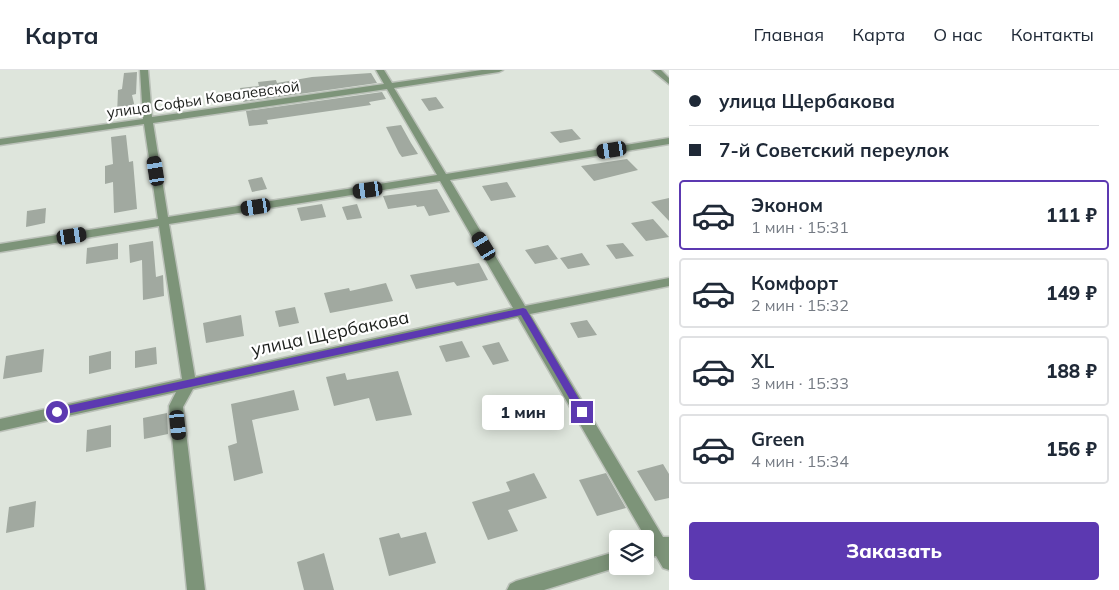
<!DOCTYPE html>
<html lang="ru">
<head>
<meta charset="utf-8">
<style>
  :root { --surface:#fff; --page:#f2f2f3; --text:#1f2937; --muted:#747a83; --line:#e0e1e3; --accent:#5c39b1 }
  body { margin:0; font-family:Mulish,sans-serif; background:var(--page); color:var(--text); height:100vh; display:flex; flex-direction:column; font-size:19px; white-space:nowrap }
  * { box-sizing:border-box; margin:0 }
  p { font-size:16px; color:var(--muted) }
  .icon { flex:none; width:28px; height:28px; fill:none; stroke:currentColor; stroke-width:2; stroke-linecap:round; stroke-linejoin:round }
  .map { position:relative; flex:1; overflow:hidden }
  .details { display:flex; flex-direction:column; background:var(--surface); width:450px }
  .details>* { flex:none }
  .top-card { display:grid; align-content:center; height:110px; padding:0 20px; background:var(--surface) }
  .controls { position:absolute; left:609px; top:460px; display:grid; gap:10px }
  .controls a { display:grid; place-items:center; width:45px; height:45px; border-radius:5px; background:var(--surface); box-shadow:0 2px 12px #0003; font-size:25px }
  .end { position:absolute; width:22px; height:22px; margin:-11px; border:6px solid #5c39b1; background:#fff; box-shadow:0 0 0 2px #fff }
  .from { border-radius:50% }
  .bubble { position:absolute; height:35px; border-radius:5px; background:var(--surface); box-shadow:0 2px 12px #0003; font-size:16px; font-weight:800; line-height:35px; text-align:center }
  .car { position:absolute; width:15px; height:30px; margin:-15px -8px; border-radius:6px; box-shadow:0 0 4px 1px #0007; background:linear-gradient(#222 24%,#8ab4d8 0 40%,#222 0 76%,#8ab4d8 0 86%,#222 0) }
  .top-card b { display:flex; align-items:center; gap:18px; height:48px; font-size:19px }
  .top-card b+b { border-top:1px solid var(--line) }
  .top-card i { width:12px; height:12px; background:var(--text) }
  ul { padding:0; list-style:none }
  li { display:flex; align-items:center; gap:15px; height:70px; margin:0 10px 8px; padding:0 10px; border:2px solid var(--line); border-radius:5px }
  li div { flex:1 }
  li b { display:block; font-size:19px }
  li em { font-style:normal; font-weight:800 }
  li.active { border-color:var(--accent) }
  li>.icon { width:45px; height:45px; stroke-width:1.5 }
  .cta { display:flex; gap:10px; margin-top:auto; padding:10px 20px }
  .cta a { flex:1; height:58px; border-radius:5px; background:var(--accent); color:#fff; font-size:20px; font-weight:800; line-height:58px; text-align:center }
  header { display:flex; align-items:center; gap:30px; box-sizing:border-box; height:70px; padding:0 25px; background:var(--surface); border-bottom:1px solid var(--line) }
  header strong { font-size:24px }
  nav { display:flex; gap:28px; margin-inline-start:auto; font-size:18px }
  main { display:flex; flex:1; min-height:0 }
  .map>svg:first-child { display:block }
  .building { fill:#a1a9a0 }
  .lines { fill:none; stroke-linecap:round; stroke-linejoin:round }
  .minor-casing { stroke:#bbc1b9; stroke-width:3 }
  .minor { fill:#7d9479; fill-rule:evenodd }
  .route { fill:#5c39b1 }
  .labels { text-anchor:middle; dominant-baseline:central; stroke-width:4.5; stroke-linejoin:round; paint-order:stroke }
  .far-street-label { font-size:15px; fill:#1c1f1c; stroke:#fff }
  .street-label { font-size:18px; fill:#1c1f1c; stroke:#fff }
</style>
</head>
<body>
<header>
<strong>Карта</strong>
<nav><a>Главная</a><a>Карта</a><a>О нас</a><a>Контакты</a></nav>
</header>
<main>
<div class="map">
<svg width="669" height="520" viewBox="0 0 669 520">
  <rect width="100%" height="100%" fill="#dee5dc"/>
  <path class="building" d="M137,2L136,24L132,25L136,42L117,45L118,20L122,19L124,3Z
    M371,3L377,13L243,32L240,18L259,16L258,12L276,10L277,13L312,7Z
    M382,22L386,29L369,32L371,35L267,50L268,54L249,56L246,41Z
    M436,27L444,38L429,41L421,29Z
    M401,55L411,73L418,84L402,87L399,83L386,57Z
    M572,59L581,69L560,73L550,62Z
    M126,65L129,92L133,91L137,139L114,143L113,112L105,114V96L113,94L111,67Z
    M627,89L638,100L594,111L581,96Z
    M262,107L267,119L252,122L248,110Z
    M507,112L516,127L491,131L482,116Z
    M437,119L450,142L429,146L424,136L417,137L416,135L388,139L383,126Z
    M669,128V151L651,132Z
    M322,134L326,147L301,151L297,138Z
    M357,134L362,148L347,150L342,137Z
    M46,138L45,153L26,157L27,141Z
    M653,149L669,167L646,171L631,153Z
    M153,171L156,207L163,205L164,226L143,230L142,190L130,193L129,175Z
    M118,173V189L86,194L87,178Z
    M623,173L634,186L616,189L606,175Z
    M548,175L558,189L535,194L525,180Z
    M582,183L590,195L568,199L560,188Z
    M479,193L488,210L457,216L454,212L416,219L410,205Z
    M386,213L393,231L330,243L324,223L349,218L350,221Z
    M295,237L299,253L279,257L275,241Z
    M241,245L244,266L206,273L203,253Z
    M587,250L597,265L578,268L570,253Z
    M462,271L470,287L446,292L439,276Z
    M499,272L509,291L493,295L482,276Z
    M156,277L157,294L135,298V281Z
    M44,279L42,302L3,309L6,286Z
    M111,281V299L89,304V286Z
    M398,301L412,345L376,351L369,328L334,336L326,307L345,303L347,310Z
    M294,320L299,340L252,350L263,403L234,411L228,376L237,373L231,334Z
    M538,326L549,347L531,352L520,330Z
    M167,343L168,364L144,369L143,348Z
    M111,355V377L86,382L87,360Z
    M663,394L669,404V428L655,431L637,401Z
    M534,403L547,428L508,440L518,461L488,470L472,432L510,421L506,412Z
    M606,403L626,438L597,446L579,410Z
    M36,431L34,457L6,463L9,437Z
    M426,462L436,493L389,506L379,468L399,463L401,468Z
    M324,483L334,520H304L297,492Z"/>
  <g class="lines">
    <g class="minor-casing">
      <path id="minor" d="M140,0H148L152,47L384,14L376,0H384L392,13L482,0H503L499,2L394,18L446,104L669,68V74L450,110L525,236L669,208V216L530,244L663,467H669V500L663,498L656,486L645,489V473L648,472L518,247L193,319L183,337L205,520H187L169,336L176,322L0,361V349L182,309L159,156L0,182V174L158,149L144,54L0,75V69L143,49ZM387,19L437,105L168,147L153,53ZM440,111L513,238L195,307L169,154Z
        M652,0H661L669,8V14Z
        M618,481V496H620L618,497L544,520H507L510,514L516,511Z"/>
    </g>
    <use href="#minor" class="minor"/>
  </g>
  <path class="route" d="M523,238L526,239L585,339V345H579L521,245L57,346L52,342L57,338Z"/>
  <g class="labels">
    <g class="far-street-label">
      <text transform="translate(203 29) rotate(-8)">улица Софьи Ковалевской</text>
    </g>
    <g class="street-label">
      <text transform="translate(330 263) rotate(-12)">улица Щербакова</text>
    </g>
  </g>
</svg>
<div class="controls">
<a><svg class="icon" aria-label="layers" viewBox="0 0 24 24"><path d="M12 4l9 5-9 5-9-5zM3 14l9 5 9-5"/></svg></a>
</div>
<i class="end from" style="left:57px;top:342px"></i>
<i class="end" style="left:582px;top:342px"></i>
<div class="bubble" style="left:482px;top:325px;width:82px">1 мин</div>
<i class="car" style="left:612px;top:80px;rotate:261deg"></i>
<i class="car" style="left:156px;top:101px;rotate:351deg"></i>
<i class="car" style="left:368px;top:120px;rotate:262deg"></i>
<i class="car" style="left:256px;top:137px;rotate:261deg"></i>
<i class="car" style="left:72px;top:166px;rotate:81deg"></i>
<i class="car" style="left:484px;top:176px;rotate:329deg"></i>
<i class="car" style="left:178px;top:355px;rotate:174deg"></i>
</div>
<section class="details">
<div class="top-card">
<b><i class="from"></i>улица Щербакова</b>
<b><i></i>7-й Советский переулок</b>
</div>
<ul>
<li class="active"><svg class="icon" aria-label="car" viewBox="0 0 24 24"><path d="M5 17H2v-5l4-1 3-4h7l3 4 3 1v5h-3M9 17h6M6 11h13"/><circle cx="7" cy="17" r="2"/><circle cx="17" cy="17" r="2"/></svg><div><b>Эконом</b><p>1 мин · 15:31</p></div><em>111 ₽</em></li>
<li><svg class="icon" aria-label="car" viewBox="0 0 24 24"><path d="M5 17H2v-5l4-1 3-4h7l3 4 3 1v5h-3M9 17h6M6 11h13"/><circle cx="7" cy="17" r="2"/><circle cx="17" cy="17" r="2"/></svg><div><b>Комфорт</b><p>2 мин · 15:32</p></div><em>149 ₽</em></li>
<li><svg class="icon" aria-label="car" viewBox="0 0 24 24"><path d="M5 17H2v-5l4-1 3-4h7l3 4 3 1v5h-3M9 17h6M6 11h13"/><circle cx="7" cy="17" r="2"/><circle cx="17" cy="17" r="2"/></svg><div><b>XL</b><p>3 мин · 15:33</p></div><em>188 ₽</em></li>
<li><svg class="icon" aria-label="car" viewBox="0 0 24 24"><path d="M5 17H2v-5l4-1 3-4h7l3 4 3 1v5h-3M9 17h6M6 11h13"/><circle cx="7" cy="17" r="2"/><circle cx="17" cy="17" r="2"/></svg><div><b>Green</b><p>4 мин · 15:34</p></div><em>156 ₽</em></li>
</ul>
<div class="cta"><a>Заказать</a></div>
</section>
</main>
</body>
</html>
